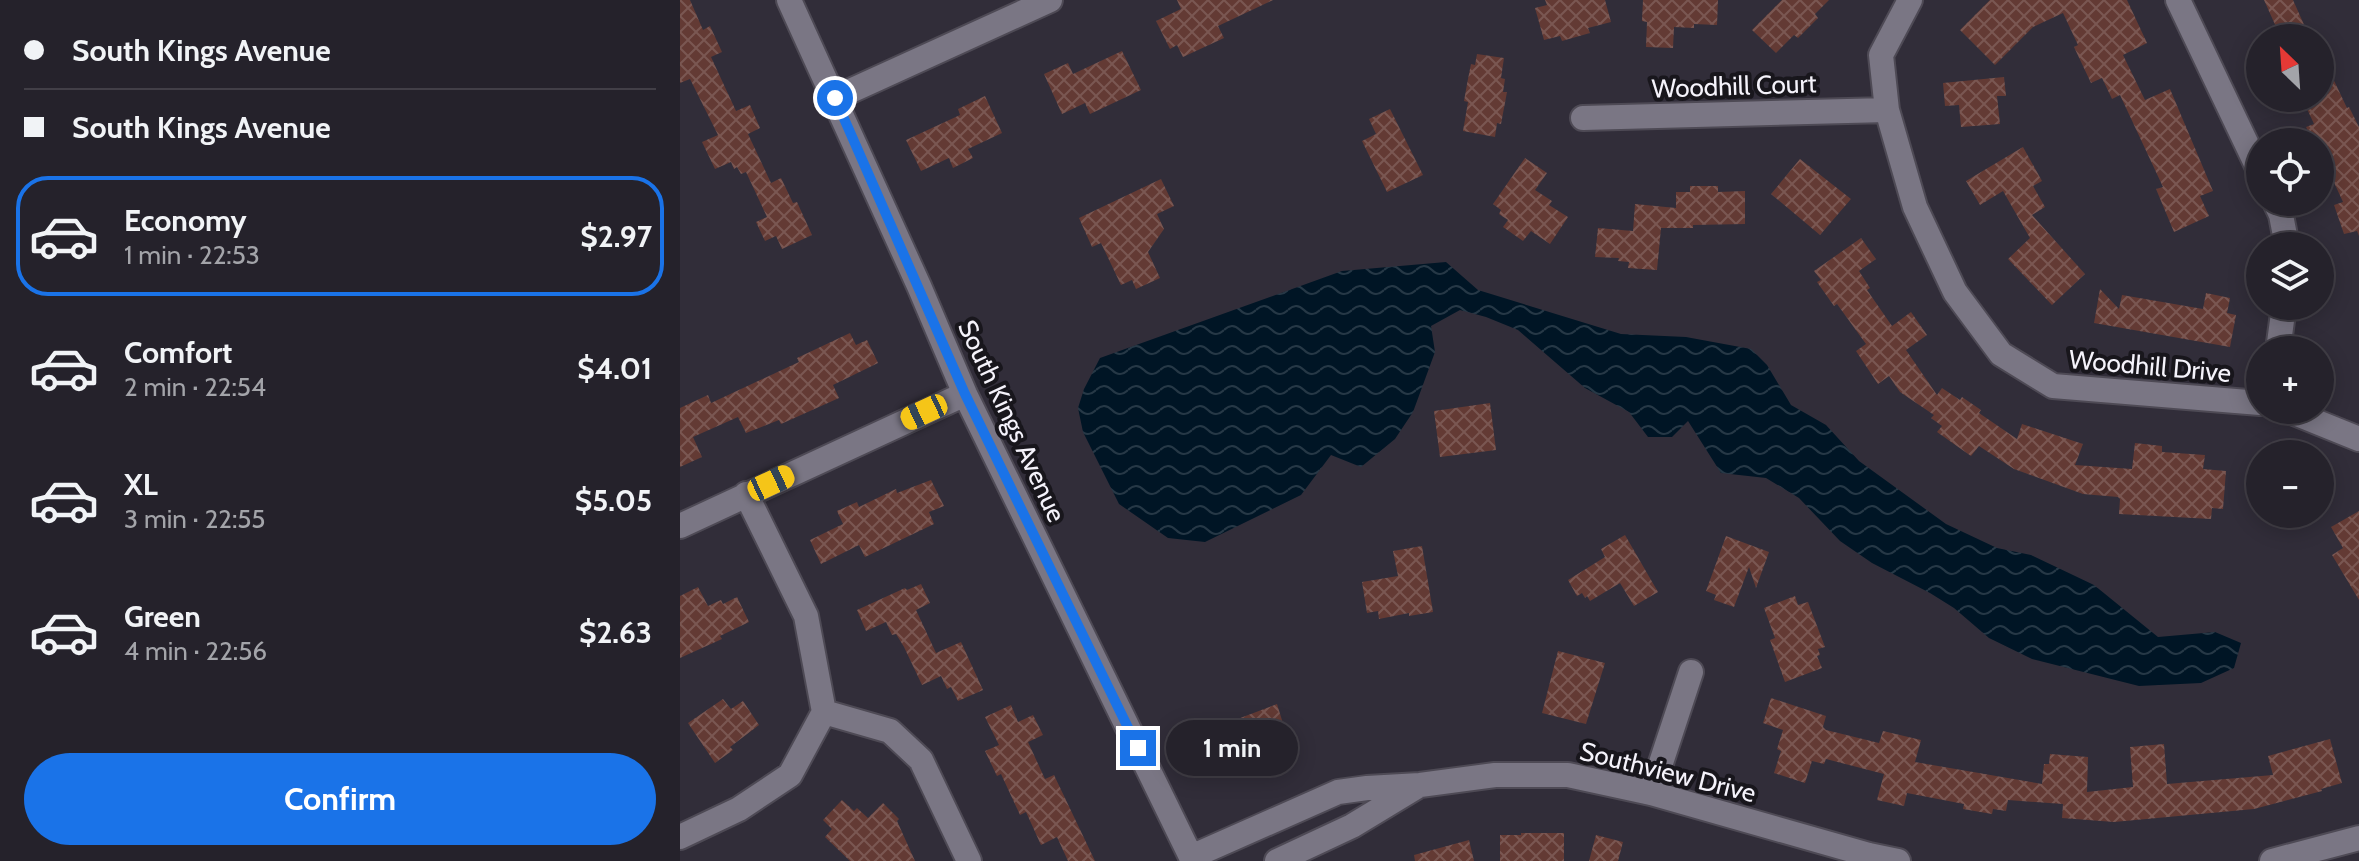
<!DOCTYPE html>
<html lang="en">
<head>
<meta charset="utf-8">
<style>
  :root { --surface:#25222b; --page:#2d2a33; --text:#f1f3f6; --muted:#a3a4a9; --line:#423f47; --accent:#1a73e8 }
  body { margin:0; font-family:Cabin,sans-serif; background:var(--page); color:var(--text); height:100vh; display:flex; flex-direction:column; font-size:30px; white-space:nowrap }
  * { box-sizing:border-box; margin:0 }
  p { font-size:26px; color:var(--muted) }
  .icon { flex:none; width:44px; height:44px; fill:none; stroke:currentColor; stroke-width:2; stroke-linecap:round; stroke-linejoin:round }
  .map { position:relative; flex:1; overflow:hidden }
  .side { display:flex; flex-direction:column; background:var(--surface); width:680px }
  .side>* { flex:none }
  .banner { display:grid; align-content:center; height:176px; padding:0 24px; background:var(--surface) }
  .needle { width:52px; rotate:335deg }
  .buttons { position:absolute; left:1566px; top:24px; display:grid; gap:16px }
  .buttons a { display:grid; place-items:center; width:88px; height:88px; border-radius:50%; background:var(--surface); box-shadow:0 4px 20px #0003,0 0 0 2px var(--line); font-size:40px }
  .end { position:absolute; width:36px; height:36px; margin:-18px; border:10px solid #1a73e8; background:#fff; box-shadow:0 0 0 4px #fff }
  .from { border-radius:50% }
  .bubble { position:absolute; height:56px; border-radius:28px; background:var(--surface); box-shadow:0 4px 20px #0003,0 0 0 2px var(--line); font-size:26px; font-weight:800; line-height:56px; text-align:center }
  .car { position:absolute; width:24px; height:48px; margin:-24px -12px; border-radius:10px; box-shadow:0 0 6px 2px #0007; background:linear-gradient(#f5c518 24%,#345 0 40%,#f5c518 0 76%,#345 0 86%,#f5c518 0) }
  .banner b { display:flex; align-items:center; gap:28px; height:76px; font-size:30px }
  .banner b+b { border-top:2px solid var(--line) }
  .banner i { width:20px; height:20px; background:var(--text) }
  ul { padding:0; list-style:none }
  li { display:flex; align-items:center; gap:24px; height:120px; margin:0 16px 12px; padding:0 8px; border:4px solid transparent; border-radius:32px }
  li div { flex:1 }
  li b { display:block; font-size:30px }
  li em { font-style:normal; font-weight:800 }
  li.active { border-color:var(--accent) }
  li>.icon { width:72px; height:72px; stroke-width:1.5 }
  .action { display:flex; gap:16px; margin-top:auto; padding:16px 24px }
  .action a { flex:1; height:92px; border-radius:48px; background:var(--accent); color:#fff; font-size:32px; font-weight:800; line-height:92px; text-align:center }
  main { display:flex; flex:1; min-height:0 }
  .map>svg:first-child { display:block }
  .water { fill:url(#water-waves) }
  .building { fill:url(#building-cross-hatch) }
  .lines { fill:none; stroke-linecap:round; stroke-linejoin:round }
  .minor-casing { stroke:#4e4a55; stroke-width:28 }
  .minor { stroke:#7a7684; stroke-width:24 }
  .route { stroke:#1a73e8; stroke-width:10 }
  .labels { text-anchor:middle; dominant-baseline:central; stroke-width:8; stroke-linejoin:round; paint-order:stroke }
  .street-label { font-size:26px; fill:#f5f3fb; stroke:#18161c }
</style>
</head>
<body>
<main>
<section class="side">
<div class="banner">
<b><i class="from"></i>South Kings Avenue</b>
<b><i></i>South Kings Avenue</b>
</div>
<ul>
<li class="active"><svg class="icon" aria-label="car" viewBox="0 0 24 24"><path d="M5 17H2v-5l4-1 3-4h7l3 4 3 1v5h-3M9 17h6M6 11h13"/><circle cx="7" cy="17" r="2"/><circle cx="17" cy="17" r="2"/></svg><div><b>Economy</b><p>1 min · 22:53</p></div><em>$2.97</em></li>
<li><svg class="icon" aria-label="car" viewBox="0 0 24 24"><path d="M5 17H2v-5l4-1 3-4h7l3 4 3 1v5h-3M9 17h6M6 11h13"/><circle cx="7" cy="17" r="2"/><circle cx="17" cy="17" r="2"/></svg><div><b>Comfort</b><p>2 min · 22:54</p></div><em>$4.01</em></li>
<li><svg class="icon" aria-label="car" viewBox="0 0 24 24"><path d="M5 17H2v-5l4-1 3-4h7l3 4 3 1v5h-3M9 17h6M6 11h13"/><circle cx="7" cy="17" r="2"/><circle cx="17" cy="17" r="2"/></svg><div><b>XL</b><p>3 min · 22:55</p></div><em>$5.05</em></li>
<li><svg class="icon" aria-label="car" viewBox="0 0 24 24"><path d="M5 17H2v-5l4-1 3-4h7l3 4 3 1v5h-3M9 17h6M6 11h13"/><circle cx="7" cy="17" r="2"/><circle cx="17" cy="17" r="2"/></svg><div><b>Green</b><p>4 min · 22:56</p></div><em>$2.63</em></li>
</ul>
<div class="action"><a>Confirm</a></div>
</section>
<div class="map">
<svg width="1679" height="861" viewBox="0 0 1679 861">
  <defs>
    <pattern id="water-waves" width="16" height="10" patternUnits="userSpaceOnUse" patternTransform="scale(2)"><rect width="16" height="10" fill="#001525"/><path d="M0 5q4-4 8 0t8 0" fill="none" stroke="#263846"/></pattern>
    <pattern id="building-cross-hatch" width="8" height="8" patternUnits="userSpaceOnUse" patternTransform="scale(2)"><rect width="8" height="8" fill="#633a34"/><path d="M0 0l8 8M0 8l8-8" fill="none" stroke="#7a5752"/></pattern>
  </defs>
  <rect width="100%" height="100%" fill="#312d39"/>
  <path class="water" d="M766,262L798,290L941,334L1006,337L1071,349L1087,365L1111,405L1146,425L1179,461L1266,524L1317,548L1351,555L1414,585L1478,637L1535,632L1561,643L1554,668L1521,683L1459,686L1352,659L1309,638L1274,608L1250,593L1192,563L1160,541L1119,498L1086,478L1041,473L1008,421L992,437H968L949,412L905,388L838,330L806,317L780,310L751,326L755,352L733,412L715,439L681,467L651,455L621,495L525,542L488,538L439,504L403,432L398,408L404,389L420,358L662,271Z"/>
  <path class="building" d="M0,0H10L23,30L30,26L42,52L31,57L56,111L70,105L80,128L68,134L91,183L101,178L113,203L117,202L132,235L102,249L96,236L85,241L76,222L87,217L66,172L61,174L57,167L54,169L51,162L35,169L22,142L38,135L10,79L0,83Z
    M497,0H593L538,26L544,38L503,57L497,45L490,49L476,21L501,9Z
    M865,0H925L931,22L908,28L910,33L882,41L880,36L864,40L855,8L867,5Z
    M963,0H1038L1037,25L1014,24V28L994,27L993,48L966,47L967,22L962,21Z
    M1102,0H1149L1135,14L1138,18L1118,38L1114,35L1096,53L1072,30Z
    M1310,0H1447L1467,43L1443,55L1465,100L1490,89L1533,191L1520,196L1529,216L1494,232L1476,189L1483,187L1440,95L1432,99L1422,78L1411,83L1394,47L1398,45L1383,13L1353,27L1315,65L1280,30Z
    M1584,0H1613L1630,38H1601Z
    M442,51L461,90L410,114L405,103L382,114L364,74L388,63L393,74Z
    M1640,51L1667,108L1669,107L1679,127V236L1677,231L1664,234L1654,205L1663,202L1646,165L1640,168V142H1633L1626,127L1634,124L1622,98H1640Z
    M797,54L824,58L821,78L825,79L823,92H827L821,124L817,123L815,137L783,131L788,102L784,101L787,84L791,64L795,65Z
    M1324,77L1326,96H1317L1320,124L1281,127L1279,105L1265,106L1263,83Z
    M305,96L322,133L288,149L293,158L273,168L269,158L241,171L226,140L280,115L278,109Z
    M710,109L743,175L707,192L682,141L696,134L689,119Z
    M1343,147L1362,181L1353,186L1365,207L1352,215L1405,274L1372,305L1328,259L1350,238L1323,191L1300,205L1286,181Z
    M845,158L867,173L855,190L872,201L869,205L888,217L870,244L851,231L843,241L823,227L828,220L819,214L821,210L813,204Z
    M1120,159L1171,199L1140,235L1091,194Z
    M481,179L494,206L477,214L484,229L468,252L480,278L456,289L452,280L441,285L421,243L412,247L399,218Z
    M1010,186H1038V192L1065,191V224L1013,225V228H981L977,270L948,268L949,262L938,261L939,258L915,257L918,228L953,231L955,204L996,208V192H1010Z
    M1181,238L1196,259L1179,271L1190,288L1187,290L1212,326L1231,312L1247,335L1226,350L1257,395L1262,388L1280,400L1282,397L1301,410L1299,413L1337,439L1342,424L1403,444L1395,465L1452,469L1455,443L1482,446V452L1525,455L1523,469L1546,471L1543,509L1532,508L1531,519L1439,514L1440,499L1438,497L1403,494L1334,469L1299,446L1291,456L1257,432L1262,426L1251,418L1254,415L1220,392L1209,376L1198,384L1176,351L1186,344L1157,304L1154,306L1137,282L1141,280L1134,271Z
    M1420,289L1439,309L1442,295L1523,309L1526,293L1550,298L1547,313L1556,315L1550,347L1414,323Z
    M170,333L176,345L187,340L198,363L153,385L159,398L101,424L99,420L66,433L58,417L13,437L22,457L0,467V408L28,395L31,403L119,362L117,358Z
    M810,403L816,450L760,457L754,411Z
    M251,480L264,506L249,512L254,524L185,557L179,545L141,564L130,540L163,524L157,511L177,502L179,507L216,489L217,493Z
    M1679,511V600L1652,555L1663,548L1651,527Z
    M945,535L978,592L954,606L940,583L910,601L907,596L905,598L902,593L897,596L888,580L925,557L921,549Z
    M1046,536L1089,552L1076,588L1069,567L1054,607L1034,600L1036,595L1026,591Z
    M742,546L753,612L729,616V613L699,619L698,611L687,613L682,582L718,576L713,551Z
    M241,584L250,603L236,610L256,653L281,642L303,690L278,701L271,687L267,689L261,676L242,685L224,647L216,634L212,635L206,622L186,631L177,610L225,588L227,590Z
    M18,587L28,606L41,600L43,604L57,597L69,622L40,636L42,639L0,658V596Z
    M1115,596L1118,605L1128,602L1145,647L1138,649L1140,655L1137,656L1142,668L1105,682L1090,640L1095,638L1084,608Z
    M878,651L925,663L906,724L862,713Z
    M1091,698L1146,716L1143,727L1146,730L1199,743L1203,731L1241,740L1235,762L1362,784L1364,764H1369L1370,754L1408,757L1407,792L1453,787L1450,747L1484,744L1487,784L1593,775L1588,756L1650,739L1662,783L1641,789L1642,791L1574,809L1434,822L1382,818L1383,804L1328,800L1326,811L1313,809L1312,814L1283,809L1284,804L1227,793L1224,806L1197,800L1204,774L1146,759L1144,764L1132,761L1125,783L1094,773L1101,751L1097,749L1103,730L1083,723Z
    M43,699L51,709L63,701L79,725L50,747L53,750L35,763L8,723Z
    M597,704L610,746L582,755L583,759L552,768L551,764L531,771L522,741L558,730L555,720Z
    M331,705L338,722L353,715L363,735L348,742L365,779L374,775L415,861H388L377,837L361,845L346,812L340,815L321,774L317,776L305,751L319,745L305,717Z
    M162,800L174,811L177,808L188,818L203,803L219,819L217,821L235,861H170L145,837L152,829L143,820Z
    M841,833H884V861H820V835H841Z
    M916,835L943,842L938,861H909Z
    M789,840L794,861H735L734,855Z"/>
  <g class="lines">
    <g class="minor-casing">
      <path id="minor" d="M109,0L239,286L285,394L513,861
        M1230,0L1201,55L1207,110L1235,207L1275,292L1321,354L1373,386L1580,403
        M1498,0L1580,172
        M155,98L370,0
        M903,118L1207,110
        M1595,202L1601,215L1607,246
        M1598,350L1604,306
        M1607,410L1679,439
        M66,494L126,616L144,712
        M0,526L285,394
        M144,712L210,731L241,760L289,861
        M971,793L1011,672
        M0,837L59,809L110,775L144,712
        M511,857L658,792L687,788L740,785L815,775H888L971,793L1189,855L1218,861
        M597,861L672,826L738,786
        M1592,861L1679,838"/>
    </g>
    <use href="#minor" class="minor"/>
  </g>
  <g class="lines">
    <path class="route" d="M155,98L285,394L458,748"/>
  </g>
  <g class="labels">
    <g class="street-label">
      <text transform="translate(1054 86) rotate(-2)">Woodhill Court</text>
      <text transform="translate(1470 366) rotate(5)">Woodhill Drive</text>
      <text transform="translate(332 421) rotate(65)">South Kings Avenue</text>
      <text transform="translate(988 772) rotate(14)">Southview Drive</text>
    </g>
  </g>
</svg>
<div class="buttons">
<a><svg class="needle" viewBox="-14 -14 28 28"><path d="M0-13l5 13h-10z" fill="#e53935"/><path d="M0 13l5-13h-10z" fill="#a3a4a9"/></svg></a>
<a><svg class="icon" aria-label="locate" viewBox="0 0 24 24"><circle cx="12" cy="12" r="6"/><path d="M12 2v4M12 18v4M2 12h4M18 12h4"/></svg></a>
<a><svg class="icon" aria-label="layers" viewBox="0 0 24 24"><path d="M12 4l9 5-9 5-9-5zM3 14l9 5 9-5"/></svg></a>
<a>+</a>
<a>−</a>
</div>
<i class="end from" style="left:155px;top:98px"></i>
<i class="end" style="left:458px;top:748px"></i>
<div class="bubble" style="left:486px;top:720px;width:132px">1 min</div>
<i class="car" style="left:244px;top:412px;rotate:245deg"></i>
<i class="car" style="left:91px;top:483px;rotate:65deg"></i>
</div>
</main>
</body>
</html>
